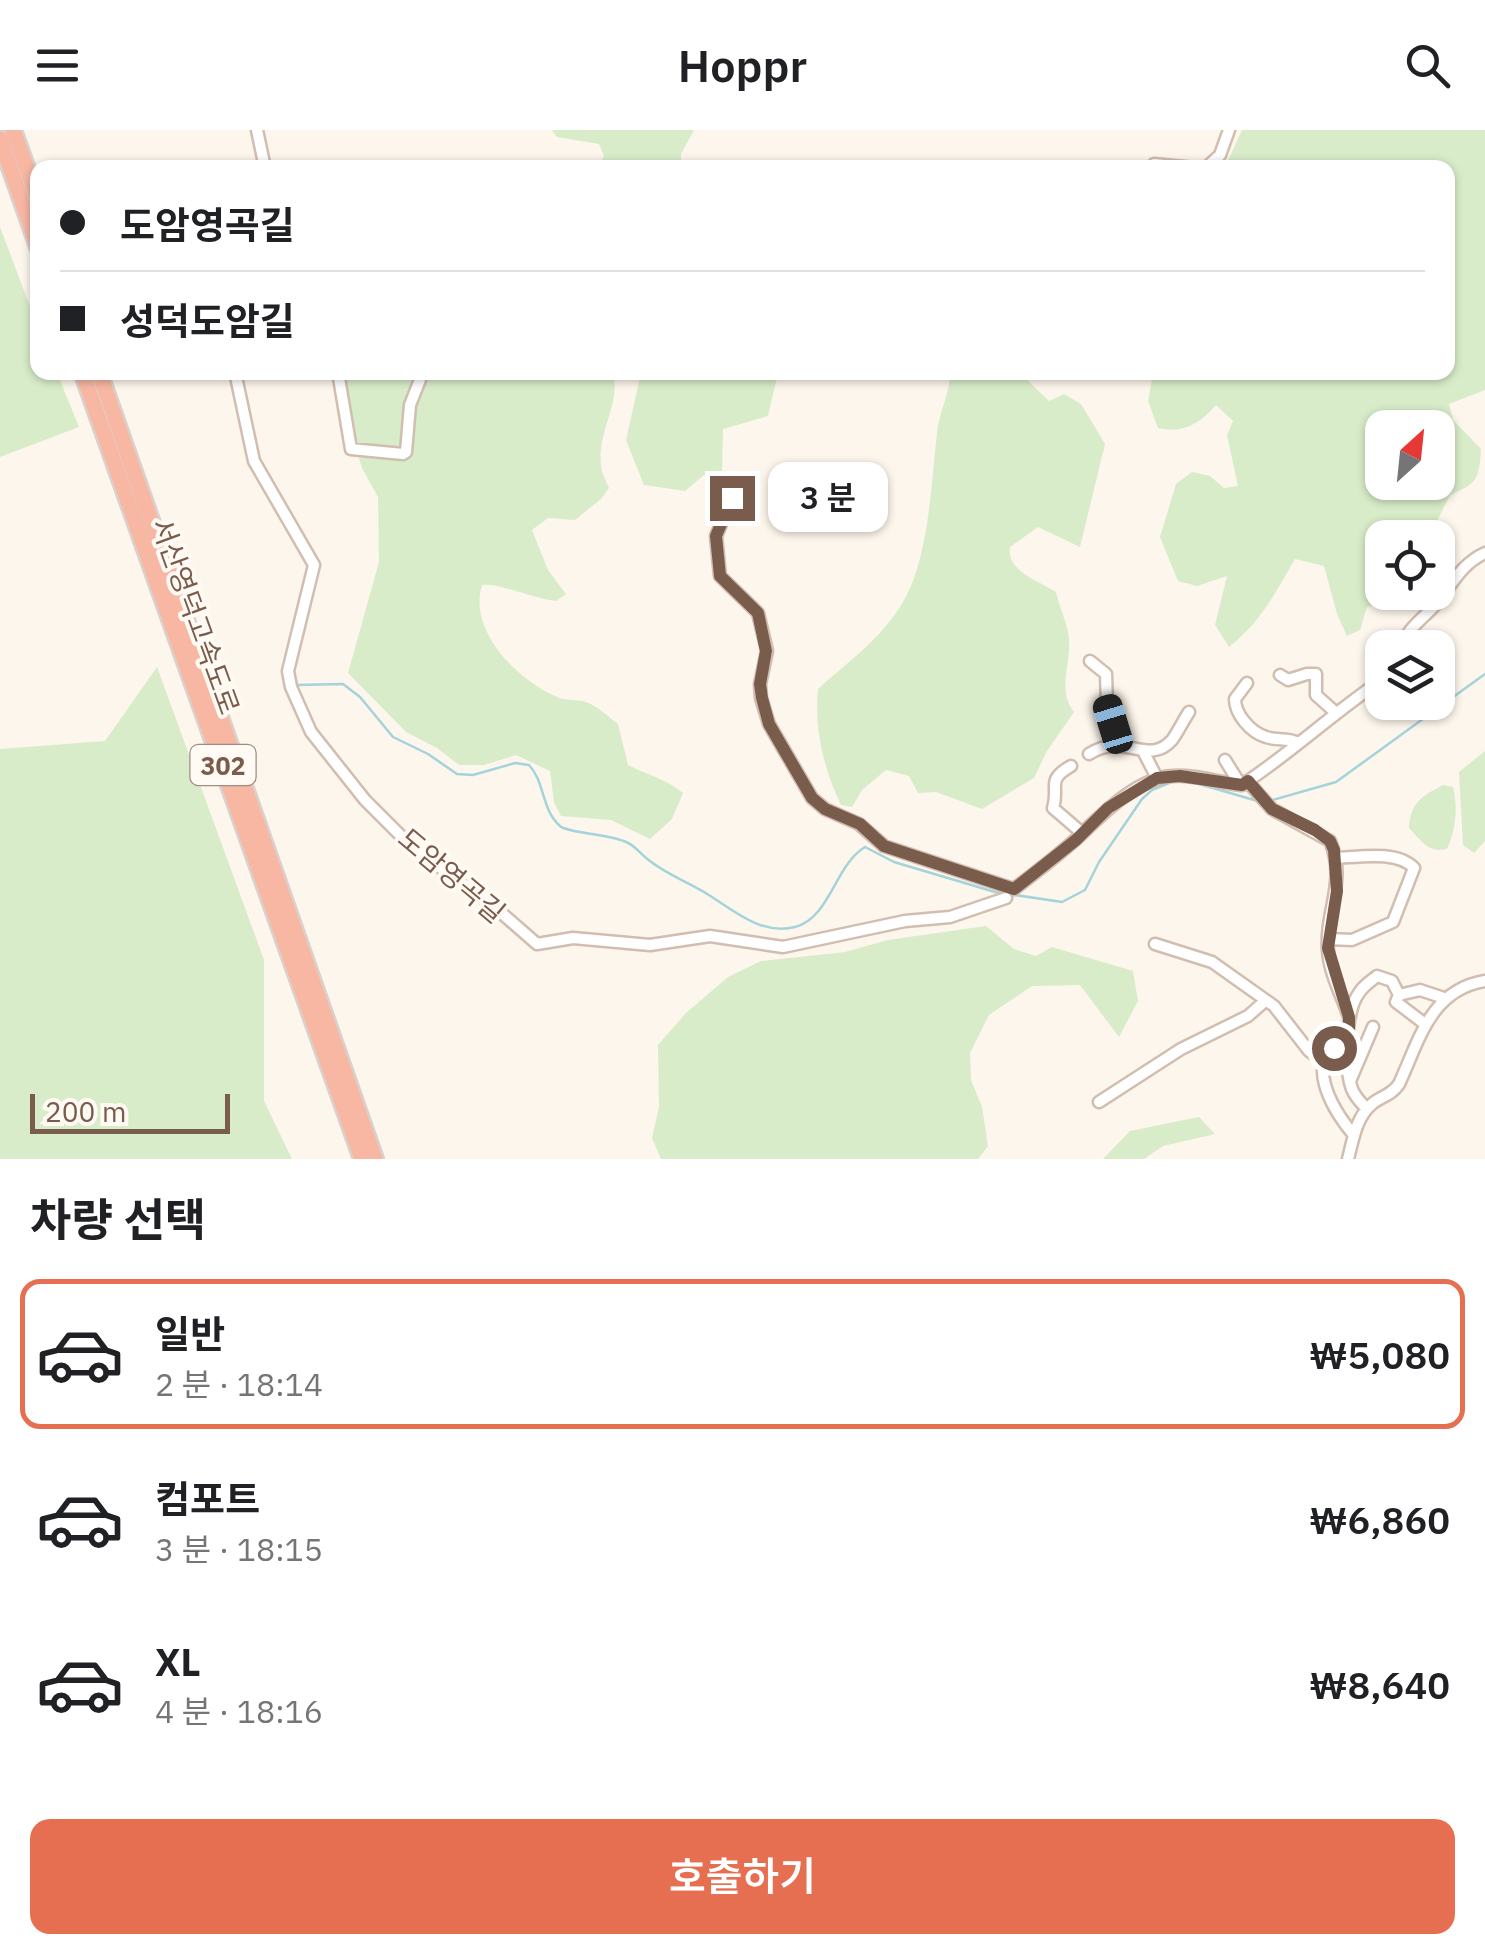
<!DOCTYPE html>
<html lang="ko">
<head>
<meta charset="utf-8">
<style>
  :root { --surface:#fff; --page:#f2f2f2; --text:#202124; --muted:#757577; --line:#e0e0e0; --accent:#e76f51 }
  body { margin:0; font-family:"IBM Plex Sans","Noto Sans KR",sans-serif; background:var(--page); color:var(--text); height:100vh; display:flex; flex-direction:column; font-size:38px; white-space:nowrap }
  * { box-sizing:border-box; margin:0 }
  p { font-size:32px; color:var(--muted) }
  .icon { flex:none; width:55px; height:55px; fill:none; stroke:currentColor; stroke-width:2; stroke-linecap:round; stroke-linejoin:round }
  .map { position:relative; height:1029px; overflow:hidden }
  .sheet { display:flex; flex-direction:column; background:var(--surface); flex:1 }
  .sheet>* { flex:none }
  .banner { position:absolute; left:30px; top:30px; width:1425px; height:220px; border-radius:20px; box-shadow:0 2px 8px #0004; display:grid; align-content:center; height:220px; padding:0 30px; background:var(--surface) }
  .needle { width:65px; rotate:27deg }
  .controls { position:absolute; left:1365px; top:280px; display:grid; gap:20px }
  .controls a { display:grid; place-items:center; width:90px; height:90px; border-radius:20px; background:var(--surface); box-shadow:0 2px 8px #0004; font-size:50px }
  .scale { position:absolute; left:30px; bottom:25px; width:200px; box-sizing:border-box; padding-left:10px; border:5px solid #7a5c4d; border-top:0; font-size:28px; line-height:35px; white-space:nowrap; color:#7a5c4d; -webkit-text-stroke:8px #fffaf3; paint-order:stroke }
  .end { position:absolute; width:45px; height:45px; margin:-22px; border:12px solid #7a5c4d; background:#fff; box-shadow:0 0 0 5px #fff }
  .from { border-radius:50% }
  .bubble { position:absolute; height:70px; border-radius:20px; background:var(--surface); box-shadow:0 2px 8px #0004; font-size:32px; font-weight:600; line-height:70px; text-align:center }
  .car { position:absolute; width:30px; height:60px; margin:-30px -15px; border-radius:12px; box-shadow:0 0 8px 2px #0007; background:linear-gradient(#222 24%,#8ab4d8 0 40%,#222 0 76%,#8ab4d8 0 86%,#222 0) }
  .banner b { display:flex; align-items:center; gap:35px; height:95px; font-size:38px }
  .banner b+b { border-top:2px solid var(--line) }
  .banner i { width:25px; height:25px; background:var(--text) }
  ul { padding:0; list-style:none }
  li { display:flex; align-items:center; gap:30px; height:150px; margin:0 20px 15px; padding:0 10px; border:5px solid transparent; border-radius:20px }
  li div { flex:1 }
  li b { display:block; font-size:38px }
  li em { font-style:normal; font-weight:600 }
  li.current { border-color:var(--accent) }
  li>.icon { width:90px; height:90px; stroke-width:1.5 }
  h2 { padding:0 30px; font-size:45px; line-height:120px }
  .button { display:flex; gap:20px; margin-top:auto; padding:20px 30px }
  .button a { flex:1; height:115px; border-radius:20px; background:var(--accent); color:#fff; font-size:40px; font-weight:600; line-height:115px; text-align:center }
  header { display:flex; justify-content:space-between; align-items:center; height:130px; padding:0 30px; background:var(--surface); font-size:45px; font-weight:600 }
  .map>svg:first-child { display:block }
  .green { fill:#d8ecc9; fill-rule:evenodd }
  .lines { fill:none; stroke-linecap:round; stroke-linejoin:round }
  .stream { stroke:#a5d3da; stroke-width:2.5 }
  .minor-casing { stroke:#d1beb0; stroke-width:15 }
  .highway-casing { stroke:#dad1cd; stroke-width:20 }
  .minor { stroke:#fff; stroke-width:10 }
  .highway { stroke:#f7b7a3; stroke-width:15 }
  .route { stroke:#7a5c4d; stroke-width:12 }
  .labels { text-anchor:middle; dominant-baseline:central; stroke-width:8; stroke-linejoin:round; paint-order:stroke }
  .shield { fill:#fffaf3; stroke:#a28b7f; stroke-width:2.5 }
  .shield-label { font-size:25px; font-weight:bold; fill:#7a5c4d }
  .street-label { font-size:28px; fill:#7a5c4d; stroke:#fffaf3 }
</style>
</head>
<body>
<header><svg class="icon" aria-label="menu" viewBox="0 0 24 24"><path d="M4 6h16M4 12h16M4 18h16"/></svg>Hoppr<svg class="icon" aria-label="search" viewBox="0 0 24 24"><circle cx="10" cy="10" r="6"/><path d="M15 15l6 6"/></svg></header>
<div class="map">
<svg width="1485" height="1029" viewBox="0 0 1485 1029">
  <rect width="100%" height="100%" fill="#fdf6ec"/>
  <path class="green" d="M552,0H694L681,24V37L598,38L604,26L599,14L557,7Z
    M1242,0H1485V260L1449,274L1453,290L1481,319C1479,349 1478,353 1450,365L1429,407L1382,408V462L1394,463L1388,472L1367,477L1360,500L1347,506L1337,484L1324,436L1295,429C1276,462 1260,493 1229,517L1215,495L1227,446L1197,456L1178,451L1160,407L1176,354L1192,342L1210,346L1224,358L1238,356L1227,305L1233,291L1216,275C1200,294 1182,304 1158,298L1148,271L1153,243L1448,242V38L1225,37ZM1382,298H1438V352H1382Z
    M0,97L37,195L38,242L57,243L79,297L0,327Z
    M367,242L613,243C621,274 597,302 601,335C601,342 606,351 609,358L601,369L575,390L548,388L532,400L548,440L566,464L556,471C535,469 496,452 482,455C468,501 517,549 555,566C564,571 575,569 586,572C597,576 609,587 618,594L628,635C647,645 667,649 683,663L672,689L650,709L611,690L561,686L554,672L550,641L516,625L484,635H459L437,618L406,602L348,543L379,432L378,367L362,338L343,275V245Z
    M641,243V242L778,243L768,286L723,299L722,343L704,345L685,361L644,355L626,310Z
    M950,243H1020L1049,271L1064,264L1081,274L1105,314L1080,417L1038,397L1010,417C1006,441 1039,451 1056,462C1059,476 1065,488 1068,502C1074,530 1055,558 1074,582L1047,621L1034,648L982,679L936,662L918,663L909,646L886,640L862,660L852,677L841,675C824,640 814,598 818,559C847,533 879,510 900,477C929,433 931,354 937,303C939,282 950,264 950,243Z
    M157,537L264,830V971L292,1029H0V619L105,611Z
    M1485,621V711L1474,723L1463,715L1459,642Z
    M1443,655L1453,657C1458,678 1456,699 1447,719C1427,723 1422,711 1409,698C1410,673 1422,666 1443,655Z
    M986,796L1014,819L1036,826L1052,817L1133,841L1138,871L1119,907L1080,855L1032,856L989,885L970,923L971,950L982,977L988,1016L978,1029H661L652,1008L659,977L658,915L686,883L728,847L761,831L845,822L888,810Z
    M1199,987L1215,1004L1163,1016L1144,1029H1103L1130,1001Z"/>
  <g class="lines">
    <path class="stream" d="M296,555L343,554L360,567L393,607L428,624L457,644L473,645L515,633L529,635C545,652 541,679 560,696C570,704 607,703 626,712C636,716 641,725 650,731C666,744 686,751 704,762C731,778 760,806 795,797C830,788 835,735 865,717L894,732L995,762L1062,772L1085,760L1099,732L1142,669L1152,660L1174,651
      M1192,652L1261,672
      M1269,671L1336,652L1485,544"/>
    <g class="minor-casing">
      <path id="minor" d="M257,0L265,38
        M1154,34L1195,38
        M1206,38L1220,25L1229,0
        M235,242L254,331L314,435L288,541L291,557L311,602L365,670L414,719L490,773L537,814L573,808L650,815L710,806L783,817L905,791L950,787L1006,768
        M338,242L351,319L403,324L406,322L410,275L423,242
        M732,359L728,378L716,406L720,446L758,483L767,521L760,554L761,568L769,594L812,668L825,679L859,694L884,716L1014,759C1035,743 1056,727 1075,710C1100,687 1136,648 1172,646C1195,644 1219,653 1242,655C1291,623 1334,582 1382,550
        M1401,518C1407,498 1423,489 1436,474C1452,455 1461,434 1485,423
        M1090,531L1106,544L1107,574L1119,614
        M1280,545L1288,550L1307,544H1316V565L1335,582
        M1247,553L1235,569C1235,584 1250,602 1266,607C1277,611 1287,607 1299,613
        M1143,621L1157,648
        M1089,624C1124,601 1148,637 1172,610C1178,602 1183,591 1189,582
        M1225,630L1240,654
        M1071,636C1045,651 1060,656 1053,678L1082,703
        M1247,651L1272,679L1330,711C1347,752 1325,780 1328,820C1329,842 1342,866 1349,887
        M1329,809L1352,810L1393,792L1414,738C1397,720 1359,727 1336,728
        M1155,814L1212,832L1274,876L1309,921L1323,931
        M1425,894L1396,872L1399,865L1420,860L1444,868
        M1349,914C1299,924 1333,980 1353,1004
        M1350,951L1373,897
        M1099,972L1181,919L1248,886L1265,871
        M1367,979C1361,973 1355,967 1352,959C1344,938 1345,881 1359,863C1363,856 1371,851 1377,846L1392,851L1399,865
        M1348,1029C1353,1010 1356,987 1372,974C1381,966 1391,966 1399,954C1419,911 1430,860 1485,851"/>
    </g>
    <g class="highway-casing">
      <path id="highway" d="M13,0L38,69
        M0,9L38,117
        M82,242L362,1029
        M99,242L375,1029"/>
    </g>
    <use href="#minor" class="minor"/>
    <use href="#highway" class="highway"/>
  </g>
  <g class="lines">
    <path class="route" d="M732,368L716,406L720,446L758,483L766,521L760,554L762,568L769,594L812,668L825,679L860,694L884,716L1014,759L1076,710L1108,678L1157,648L1180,646L1242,655L1248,651L1272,679L1315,700L1330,711L1334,720L1337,761L1328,818L1349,887V914L1334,918"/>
  </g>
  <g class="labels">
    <rect class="shield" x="190.5" y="615" width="65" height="40" rx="8"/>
    <g class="shield-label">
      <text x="223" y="635">302</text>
    </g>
    <g class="street-label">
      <text transform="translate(196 486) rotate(70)">서산영덕고속도로</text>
      <text transform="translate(452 745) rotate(40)">도암영곡길</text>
    </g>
  </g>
</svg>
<div class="controls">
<a><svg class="needle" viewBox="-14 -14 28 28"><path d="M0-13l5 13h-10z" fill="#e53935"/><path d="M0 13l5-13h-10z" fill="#757577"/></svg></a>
<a><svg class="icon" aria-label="locate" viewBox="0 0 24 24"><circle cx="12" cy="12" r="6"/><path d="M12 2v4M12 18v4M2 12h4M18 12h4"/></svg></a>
<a><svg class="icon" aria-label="layers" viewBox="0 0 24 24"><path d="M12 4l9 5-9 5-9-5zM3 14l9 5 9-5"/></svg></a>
</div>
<div class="scale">200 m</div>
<i class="end from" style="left:1334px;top:918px"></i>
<i class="end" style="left:732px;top:368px"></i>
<div class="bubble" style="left:768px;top:332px;width:120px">3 분</div>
<i class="car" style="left:1113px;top:594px;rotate:343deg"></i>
<div class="banner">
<b><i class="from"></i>도암영곡길</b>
<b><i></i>성덕도암길</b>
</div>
</div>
<section class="sheet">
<h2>차량 선택</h2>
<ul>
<li class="current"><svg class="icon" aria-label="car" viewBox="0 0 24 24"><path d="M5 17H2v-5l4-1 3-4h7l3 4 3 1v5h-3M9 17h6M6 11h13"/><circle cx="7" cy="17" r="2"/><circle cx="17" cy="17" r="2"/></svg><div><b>일반</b><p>2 분 · 18:14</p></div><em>₩5,080</em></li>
<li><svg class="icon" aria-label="car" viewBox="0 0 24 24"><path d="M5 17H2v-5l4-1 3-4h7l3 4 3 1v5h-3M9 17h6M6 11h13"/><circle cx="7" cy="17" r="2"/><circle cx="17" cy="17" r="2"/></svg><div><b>컴포트</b><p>3 분 · 18:15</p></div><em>₩6,860</em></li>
<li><svg class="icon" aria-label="car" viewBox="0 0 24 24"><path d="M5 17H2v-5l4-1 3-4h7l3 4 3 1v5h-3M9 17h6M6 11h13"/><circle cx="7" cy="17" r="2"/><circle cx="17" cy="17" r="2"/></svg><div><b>XL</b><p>4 분 · 18:16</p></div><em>₩8,640</em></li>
</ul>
<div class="button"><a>호출하기</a></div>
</section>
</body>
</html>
